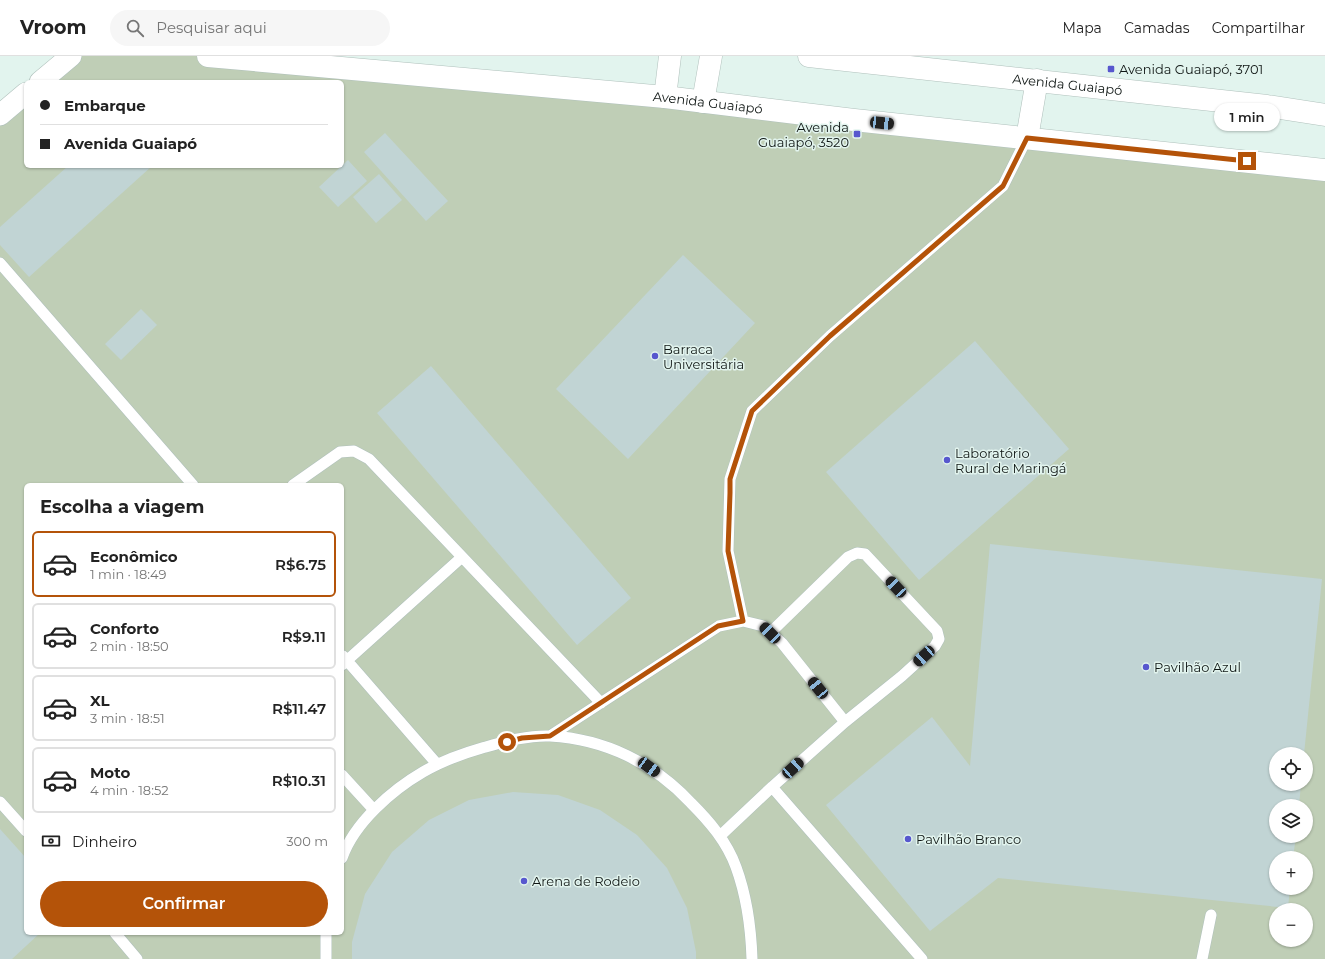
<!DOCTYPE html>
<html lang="pt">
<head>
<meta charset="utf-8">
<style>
  :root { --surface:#fff; --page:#f6f6f6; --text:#222; --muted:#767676; --line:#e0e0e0; --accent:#b45309 }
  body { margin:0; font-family:Montserrat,sans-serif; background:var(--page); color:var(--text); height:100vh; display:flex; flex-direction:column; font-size:15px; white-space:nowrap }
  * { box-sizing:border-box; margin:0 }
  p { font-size:13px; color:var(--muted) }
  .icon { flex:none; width:22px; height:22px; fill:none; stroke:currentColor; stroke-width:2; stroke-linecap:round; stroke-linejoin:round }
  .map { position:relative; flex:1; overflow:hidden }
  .sheet { position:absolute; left:24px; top:427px; width:320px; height:452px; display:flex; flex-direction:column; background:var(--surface); border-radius:6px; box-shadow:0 1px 3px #0004 }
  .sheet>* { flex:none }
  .hud { position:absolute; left:24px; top:24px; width:320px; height:88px; border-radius:6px; box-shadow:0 1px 3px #0004; display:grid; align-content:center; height:88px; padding:0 16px; background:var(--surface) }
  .controls { position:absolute; left:1269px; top:691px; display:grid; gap:8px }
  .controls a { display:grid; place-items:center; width:44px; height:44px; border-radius:50%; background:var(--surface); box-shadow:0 1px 3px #0004; font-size:20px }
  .end { position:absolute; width:18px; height:18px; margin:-9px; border:5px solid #b45309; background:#fff; box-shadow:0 0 0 2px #fff }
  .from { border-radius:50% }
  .bubble { position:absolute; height:28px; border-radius:14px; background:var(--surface); box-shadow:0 1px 3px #0004; font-size:13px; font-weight:600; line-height:28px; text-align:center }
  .car { position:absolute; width:12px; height:24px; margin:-12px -6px; border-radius:5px; box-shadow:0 0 3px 1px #0007; background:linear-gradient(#222 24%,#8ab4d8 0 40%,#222 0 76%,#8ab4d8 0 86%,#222 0) }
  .hud b { display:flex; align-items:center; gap:14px; height:38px; font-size:15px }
  .hud b+b { border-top:1px solid var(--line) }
  .hud i { width:10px; height:10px; background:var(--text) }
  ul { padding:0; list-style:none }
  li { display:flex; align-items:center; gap:12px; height:66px; margin:0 8px 6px; padding:0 8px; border:2px solid var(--line); border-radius:6px }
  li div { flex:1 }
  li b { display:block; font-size:15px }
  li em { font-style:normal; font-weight:600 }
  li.selected { border-color:var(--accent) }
  li>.icon { width:36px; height:36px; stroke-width:1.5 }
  h2 { padding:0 16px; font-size:18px; line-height:48px }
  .pay { display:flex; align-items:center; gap:10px; height:44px; padding:0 16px; font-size:15px }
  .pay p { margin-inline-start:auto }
  .primary-button { display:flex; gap:8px; margin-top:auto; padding:8px 16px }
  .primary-button a { flex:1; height:46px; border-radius:24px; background:var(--accent); color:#fff; font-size:16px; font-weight:600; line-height:46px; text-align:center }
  header { display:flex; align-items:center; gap:24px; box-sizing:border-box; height:56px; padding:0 20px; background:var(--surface); border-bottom:1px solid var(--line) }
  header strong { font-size:19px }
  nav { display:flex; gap:22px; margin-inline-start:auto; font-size:14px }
  .search { width:280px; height:36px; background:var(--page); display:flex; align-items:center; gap:10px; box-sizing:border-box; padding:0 14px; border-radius:22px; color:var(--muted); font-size:15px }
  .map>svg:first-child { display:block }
  .green { fill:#bfceb6; fill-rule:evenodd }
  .building { fill:#c1d4d4 }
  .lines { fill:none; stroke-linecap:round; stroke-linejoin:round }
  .lane-casing { stroke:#b0c1bc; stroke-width:12 }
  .street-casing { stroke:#b0c1bc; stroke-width:22 }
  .secondary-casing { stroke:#b0c1bc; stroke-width:23 }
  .lane { stroke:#fff; stroke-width:11 }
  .street { stroke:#fff; stroke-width:21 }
  .secondary { stroke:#fff; stroke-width:22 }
  .route { stroke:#b45309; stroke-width:5 }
  .poi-dot { fill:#5757ce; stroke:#e2f4ee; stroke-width:1.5 }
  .labels { text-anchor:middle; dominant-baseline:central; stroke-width:3; stroke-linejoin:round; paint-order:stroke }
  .poi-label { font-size:13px; fill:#0f1614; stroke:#e2f4ee; text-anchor:start }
  .street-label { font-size:13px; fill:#0f1614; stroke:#e2f4ee }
</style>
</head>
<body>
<header>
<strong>Vroom</strong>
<div class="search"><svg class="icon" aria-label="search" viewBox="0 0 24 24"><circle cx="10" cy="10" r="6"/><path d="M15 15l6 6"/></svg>Pesquisar aqui</div>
<nav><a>Mapa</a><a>Camadas</a><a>Compartilhar</a></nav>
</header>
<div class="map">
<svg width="1325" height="903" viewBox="0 0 1325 903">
  <rect width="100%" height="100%" fill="#e2f4ee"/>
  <path class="green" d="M71,0H208L1325,114V903H0V59L26,37V110H342V26H40ZM26,429H342V877H26ZM1276,698H1306V728H1276ZM1276,750H1306V780H1276ZM1276,802H1306V832H1276ZM1276,854H1306V884H1276Z"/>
  <path class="building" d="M385,77L448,145L426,165L364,96Z
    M348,104L367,125L338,151L319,131Z
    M68,110H152L29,221L0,189V171Z
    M379,118L402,144L376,167L353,141Z
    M683,199L755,267L628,403L556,333Z
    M141,253L157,269L121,304L105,288Z
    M975,285L1069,393L919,524L826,416Z
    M431,310L631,542L577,589L377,357Z
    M990,488L1322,523L1304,698H1276V728H1301L1299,750H1276V780H1296L1293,802H1276V832H1290L1288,852L998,822L930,875L826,749L932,661L970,710Z
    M513,736L558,739L600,754L637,779L667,812L687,852L696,896V903H352V886L365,838L392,796L429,764L469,744Z
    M0,773L26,802V877H40L12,903H0Z"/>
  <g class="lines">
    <g class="lane-casing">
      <path id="lane" d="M0,207L193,429
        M293,429L340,396L354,395L369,403L601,647
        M743,565L728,495L730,423L752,355L830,280L1003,130L1027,82
        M343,600L437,708
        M342,609L462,501
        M550,680L719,570L743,565L763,570L782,587L845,666
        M342,719L374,754
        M772,731L922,903
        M0,746L26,775
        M720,780L772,731L845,666L902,620L935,590L939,583L937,575L865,498L857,497L848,501L770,577
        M342,802C354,767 392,734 423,716C442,705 461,698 482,692C504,686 528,679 550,680C605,683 654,707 691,747C710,766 727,786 736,811C747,841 751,872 752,903
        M115,877L137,903
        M326,877V903
        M1202,903L1211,859"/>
    </g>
    <g class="street-casing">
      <path id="street" d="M40,26L71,0
        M0,59L26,37"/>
    </g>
    <g class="secondary-casing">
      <g id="secondary">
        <path id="s1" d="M208,0L665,41L854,64L1325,114"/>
        <path id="s2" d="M809,0L1267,50L1325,59"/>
        <path d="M665,41L670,0"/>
        <path d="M703,46L711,0"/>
        <path d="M1027,82L1037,24"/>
      </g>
    </g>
    <use href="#lane" class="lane"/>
    <use href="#street" class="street"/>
    <use href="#secondary" class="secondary"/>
  </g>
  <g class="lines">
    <path class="route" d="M507,686L522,682L550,680L718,570L743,565L728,495L730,437V423L752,355L830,280L1003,130L1027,82L1247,105"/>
  </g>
  <g class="poi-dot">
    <rect x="1107" y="9" width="8" height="8" rx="2"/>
    <rect x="853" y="74" width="8" height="8" rx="2"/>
    <circle cx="655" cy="300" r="4"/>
    <circle cx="947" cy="404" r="4"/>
    <circle cx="1146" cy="611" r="4"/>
    <circle cx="908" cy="783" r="4"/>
    <circle cx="524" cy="825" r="4"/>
  </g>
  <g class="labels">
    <g class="poi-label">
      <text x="1119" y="13">Avenida Guaiapó, 3701</text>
      <text x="849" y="71" text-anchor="end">Avenida<tspan x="849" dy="15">Guaiapó, 3520</tspan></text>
      <text x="663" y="293">Barraca<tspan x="663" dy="15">Universitária</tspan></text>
      <text x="955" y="397">Laboratório<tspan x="955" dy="15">Rural de Maringá</tspan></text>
      <text x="1154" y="611">Pavilhão Azul</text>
      <text x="916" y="783">Pavilhão Branco</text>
      <text x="532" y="825">Arena de Rodeio</text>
    </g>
    <g class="street-label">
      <text stroke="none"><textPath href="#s2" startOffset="260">Avenida Guaiapó</textPath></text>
      <text stroke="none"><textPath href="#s1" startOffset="502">Avenida Guaiapó</textPath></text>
    </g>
  </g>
</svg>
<div class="controls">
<a><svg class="icon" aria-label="locate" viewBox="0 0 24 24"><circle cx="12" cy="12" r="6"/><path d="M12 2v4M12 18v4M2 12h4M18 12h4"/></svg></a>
<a><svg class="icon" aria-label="layers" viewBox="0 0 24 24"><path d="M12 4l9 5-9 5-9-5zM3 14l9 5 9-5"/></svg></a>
<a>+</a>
<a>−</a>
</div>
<i class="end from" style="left:507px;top:686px"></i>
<i class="end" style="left:1247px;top:105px"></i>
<div class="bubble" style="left:1214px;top:47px;width:66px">1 min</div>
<i class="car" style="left:882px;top:67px;rotate:96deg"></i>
<i class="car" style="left:896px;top:531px;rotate:317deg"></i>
<i class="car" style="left:770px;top:577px;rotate:315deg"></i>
<i class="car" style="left:924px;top:600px;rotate:228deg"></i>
<i class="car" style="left:818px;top:632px;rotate:321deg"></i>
<i class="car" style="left:649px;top:711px;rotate:126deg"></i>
<i class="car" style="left:793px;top:712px;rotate:48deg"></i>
<div class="hud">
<b><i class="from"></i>Embarque</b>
<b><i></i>Avenida Guaiapó</b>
</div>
<section class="sheet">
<h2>Escolha a viagem</h2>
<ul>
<li class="selected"><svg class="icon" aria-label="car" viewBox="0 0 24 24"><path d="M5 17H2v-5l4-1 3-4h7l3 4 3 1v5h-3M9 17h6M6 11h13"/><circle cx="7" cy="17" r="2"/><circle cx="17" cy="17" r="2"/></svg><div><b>Econômico</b><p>1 min · 18:49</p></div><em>R$6.75</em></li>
<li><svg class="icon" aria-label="car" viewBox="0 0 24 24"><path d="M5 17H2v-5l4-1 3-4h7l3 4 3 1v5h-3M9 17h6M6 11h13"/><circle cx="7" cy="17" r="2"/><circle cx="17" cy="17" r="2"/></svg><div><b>Conforto</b><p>2 min · 18:50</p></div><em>R$9.11</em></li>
<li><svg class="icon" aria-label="car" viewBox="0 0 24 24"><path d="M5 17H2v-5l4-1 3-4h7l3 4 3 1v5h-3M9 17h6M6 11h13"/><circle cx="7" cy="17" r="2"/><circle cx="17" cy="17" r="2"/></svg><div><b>XL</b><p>3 min · 18:51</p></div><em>R$11.47</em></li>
<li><svg class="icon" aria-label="car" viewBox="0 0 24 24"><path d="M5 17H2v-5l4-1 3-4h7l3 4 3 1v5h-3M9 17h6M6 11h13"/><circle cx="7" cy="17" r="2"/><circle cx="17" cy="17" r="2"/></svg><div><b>Moto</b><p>4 min · 18:52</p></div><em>R$10.31</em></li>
</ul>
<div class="pay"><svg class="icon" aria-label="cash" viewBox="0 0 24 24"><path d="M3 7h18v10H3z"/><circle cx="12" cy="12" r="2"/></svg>Dinheiro<p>300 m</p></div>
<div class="primary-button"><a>Confirmar</a></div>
</section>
</div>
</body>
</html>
